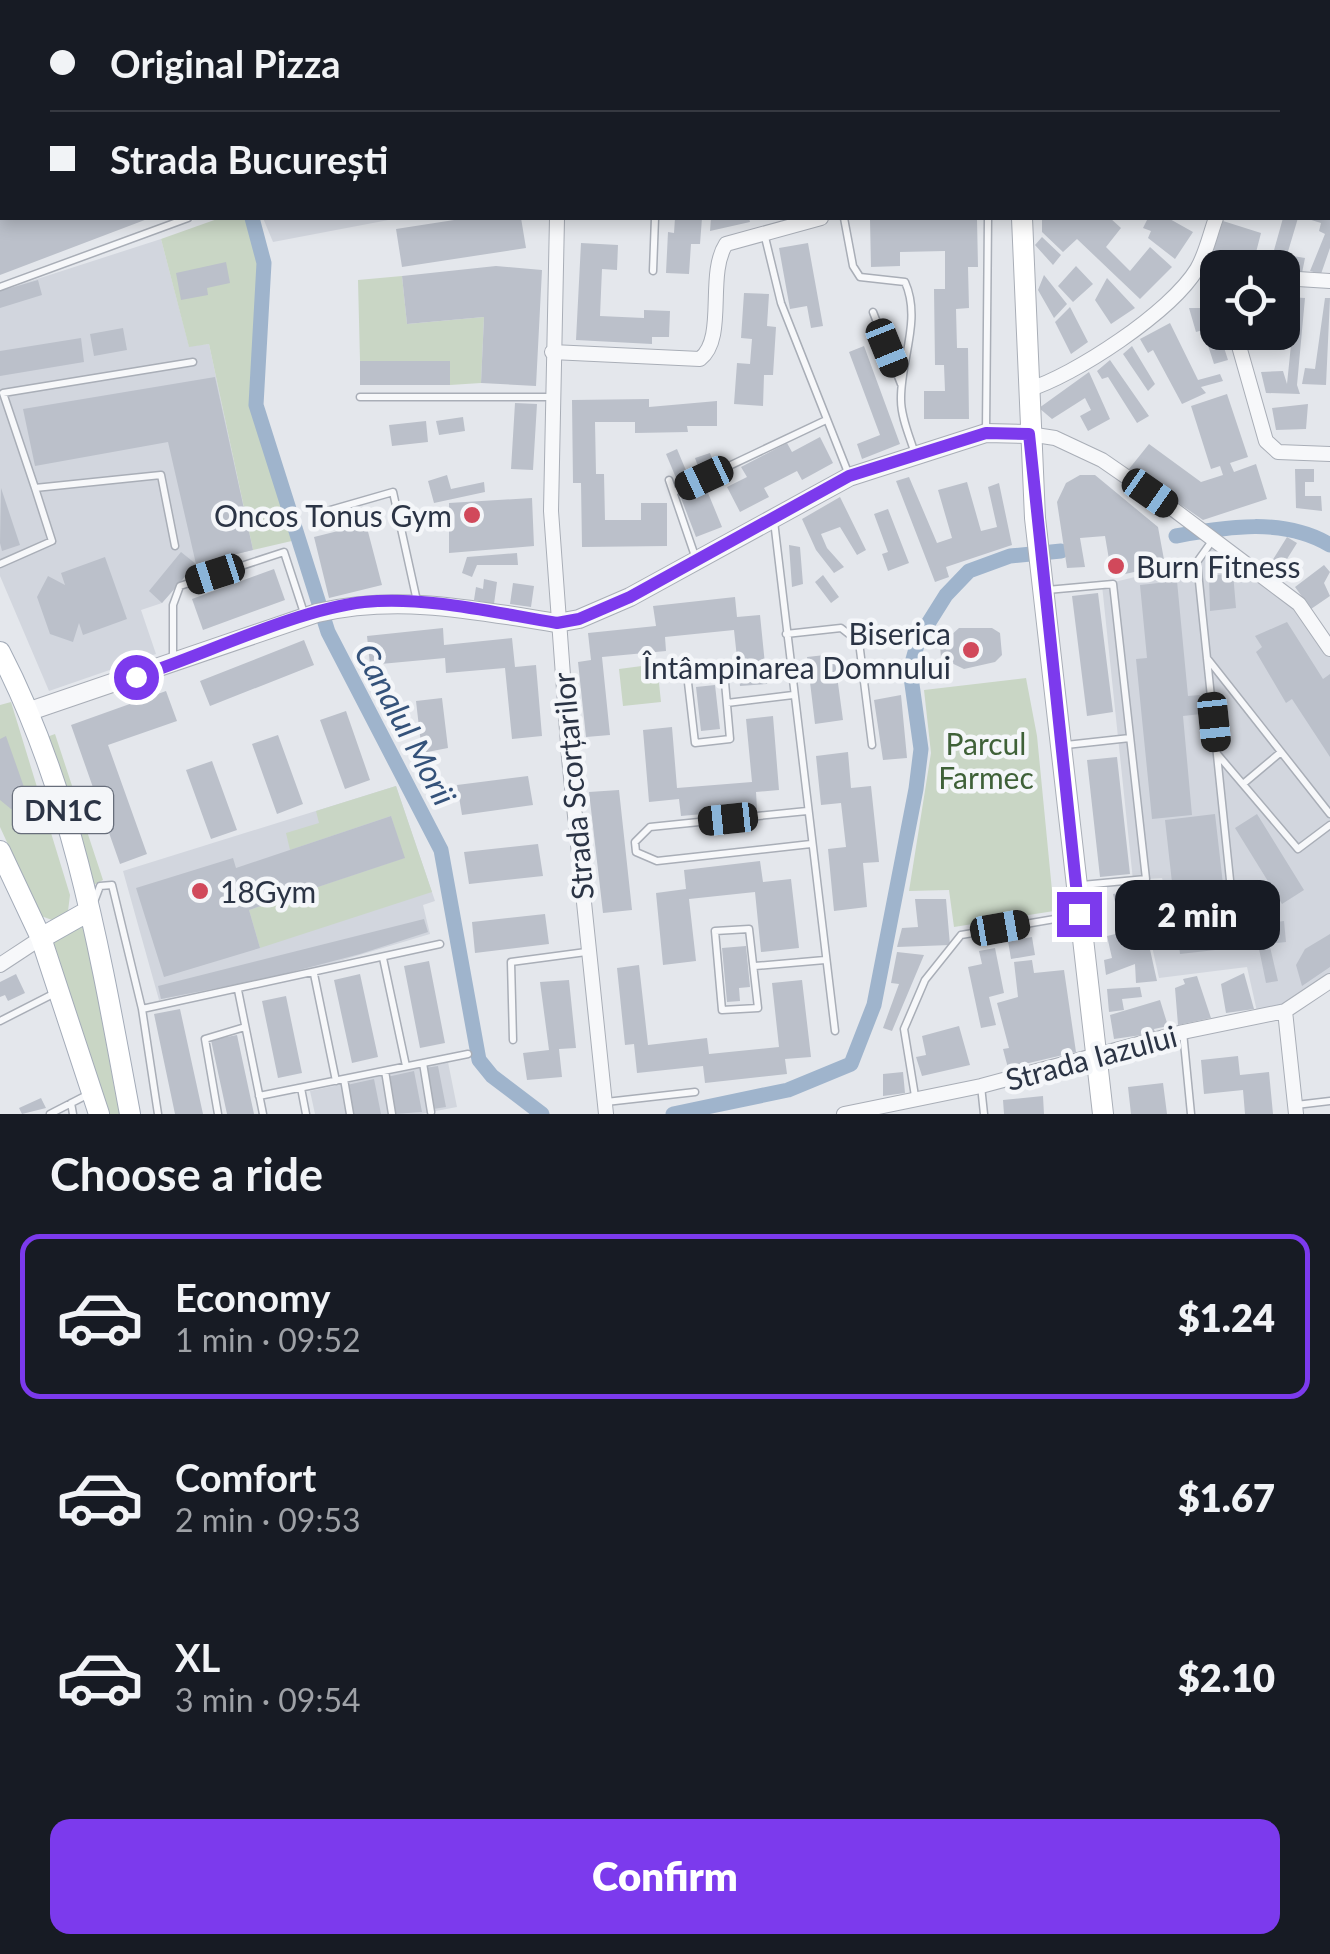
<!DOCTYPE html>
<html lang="en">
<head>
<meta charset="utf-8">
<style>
  :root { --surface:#171b24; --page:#242831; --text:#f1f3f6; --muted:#9ea1a6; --line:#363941; --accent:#7c3aed }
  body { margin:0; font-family:Lato,sans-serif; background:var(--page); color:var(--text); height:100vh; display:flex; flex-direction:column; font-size:38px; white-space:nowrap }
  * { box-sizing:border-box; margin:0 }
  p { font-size:32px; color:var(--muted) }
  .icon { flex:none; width:55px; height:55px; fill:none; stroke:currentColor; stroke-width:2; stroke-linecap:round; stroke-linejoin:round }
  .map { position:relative; height:1114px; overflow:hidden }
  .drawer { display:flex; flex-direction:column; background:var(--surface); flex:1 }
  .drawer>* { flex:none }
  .banner { position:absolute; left:0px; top:0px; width:1330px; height:220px; box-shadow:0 5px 15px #0003; display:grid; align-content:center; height:220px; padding:0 50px; background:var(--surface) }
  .controls { position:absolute; left:1200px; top:250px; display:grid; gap:20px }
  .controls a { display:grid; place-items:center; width:100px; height:100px; border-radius:20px; background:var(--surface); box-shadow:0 5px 15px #0003; font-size:50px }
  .end { position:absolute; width:45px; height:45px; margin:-22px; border:12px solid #7c3aed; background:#fff; box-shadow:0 0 0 5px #fff }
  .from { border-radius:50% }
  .bubble { position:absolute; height:70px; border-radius:20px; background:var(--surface); box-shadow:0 5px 15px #0003; font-size:32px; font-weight:800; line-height:70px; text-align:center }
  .car { position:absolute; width:30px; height:60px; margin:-30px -15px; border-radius:12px; box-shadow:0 0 8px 2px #0007; background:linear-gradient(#222 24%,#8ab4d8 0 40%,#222 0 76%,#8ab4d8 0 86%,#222 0) }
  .banner b { display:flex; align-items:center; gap:35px; height:95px; font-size:38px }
  .banner b+b { border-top:2px solid var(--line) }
  .banner i { width:25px; height:25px; background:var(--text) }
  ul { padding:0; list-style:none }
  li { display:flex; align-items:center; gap:30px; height:165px; margin:0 20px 15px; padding:0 30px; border:5px solid transparent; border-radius:20px }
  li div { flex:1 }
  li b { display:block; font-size:38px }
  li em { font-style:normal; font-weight:800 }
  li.active { border-color:var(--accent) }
  li>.icon { width:90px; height:90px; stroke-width:1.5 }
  h2 { padding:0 50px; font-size:45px; line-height:120px }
  .primary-button { display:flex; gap:20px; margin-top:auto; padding:20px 50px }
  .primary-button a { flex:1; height:115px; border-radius:20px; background:var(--accent); color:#fff; font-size:40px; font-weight:800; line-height:115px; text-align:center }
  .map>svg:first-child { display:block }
  .built { fill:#d2d6de }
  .green { fill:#c9d6c5 }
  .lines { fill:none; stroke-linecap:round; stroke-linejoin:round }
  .canal { stroke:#9fb4cc; stroke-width:15 }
  .building { fill:#bbc0ca }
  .pedestrian-tunnel { stroke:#bfc3cb; stroke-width:10; stroke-dasharray:10 5; stroke-linecap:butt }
  .service-casing { stroke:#a9aeb7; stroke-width:9 }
  .minor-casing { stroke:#a9aeb7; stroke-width:16 }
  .tertiary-casing { stroke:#a9aeb7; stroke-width:20 }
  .secondary-casing { stroke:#a9aeb7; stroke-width:22 }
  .primary-casing { stroke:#a3abb8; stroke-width:22 }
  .service { stroke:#f7f8fa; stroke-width:6 }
  .minor { stroke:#f7f8fa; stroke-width:14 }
  .tertiary { stroke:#f7f8fa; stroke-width:18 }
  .secondary { stroke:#fff; stroke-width:20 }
  .primary { stroke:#fff; stroke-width:20 }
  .route { stroke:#7c3aed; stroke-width:12 }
  .poi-dot { fill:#d1495b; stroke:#f4f6f9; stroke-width:4 }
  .labels { text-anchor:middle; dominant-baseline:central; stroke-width:9; stroke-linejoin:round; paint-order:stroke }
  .shield { fill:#f4f6f9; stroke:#676e7b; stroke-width:2.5 }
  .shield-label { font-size:28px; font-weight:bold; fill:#2b3445 }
  .poi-label { font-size:30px; fill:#2b3445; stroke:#f4f6f9; text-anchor:end }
  .park-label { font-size:30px; fill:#3f6138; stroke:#f4f6f9 }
  .street-label { font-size:30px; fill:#2b3445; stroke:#f4f6f9 }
  .water-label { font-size:32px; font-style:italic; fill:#34527a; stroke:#f4f6f9 }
</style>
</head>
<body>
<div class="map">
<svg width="1330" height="1114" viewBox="0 0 1330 1114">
  <rect width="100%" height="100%" fill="#e4e7ec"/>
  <path class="built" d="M263,218H399L273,242Z
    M161,239L189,346L209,344L253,550L196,564L162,603L141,610L156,654L49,691L0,576V291Z
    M1213,540L1299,604L1330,649V981L1285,1011L1258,1016L1247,967L1159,978L1144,910L1169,903L1162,878L1133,880L1102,585L1197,562Z
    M396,786L435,901L423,905L430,934L309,970L159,1000L123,871Z
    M448,1062L457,1107L420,1114H315L310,1091Z"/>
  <path class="green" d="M220,218H247L258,252L259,281L252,407L296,540L253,550L209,344L189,347L161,239Z
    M402,276L407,324L484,317L481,383L450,385L449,361H360L358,280Z
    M657,664L661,702L623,706L619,669Z
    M1026,678L1037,736L1054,911L954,927L949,890L909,891L931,753L924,690Z
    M11,702L70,895L68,911L55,921L41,916L0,827V705Z
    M55,734L103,880L90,887L44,738Z
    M396,786L432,892L260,948L249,910L404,858L391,816L290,850L286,833L319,823L316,811Z
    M84,923L115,1091L120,1114H107L52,939Z"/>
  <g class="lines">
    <path class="canal" d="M163,0L164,2
      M252,218L264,263L256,405L328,632L441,850L479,1060L492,1076L542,1114
      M1176,536C1227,527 1284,517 1330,545
      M673,1114L788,1090L851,1064L874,1005L916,789L921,749L910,670L919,638L946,595L969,571L1010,556L1061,551"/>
  </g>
  <path class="building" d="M0,218H150L0,275Z
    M467,218H521L526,248L402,267L396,229Z
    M675,218H702L700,244H691L689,274L666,273L668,232L674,233Z
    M711,218H749L750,222L710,231Z
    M1042,218H1110L1121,228L1106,247L1130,271L1150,247L1172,267L1140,299L1077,239L1063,252L1042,232Z
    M1142,218H1168L1193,232L1175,259L1148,238L1151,231L1143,228L1147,220Z
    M1283,218H1298L1287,255L1305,258L1302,273L1269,268Z
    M1305,218H1330V248L1321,274L1310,271L1325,234L1319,231L1321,223Z
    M977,219L978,267H968L969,308L956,309L957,348H968L969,419H924V391H945L944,365H935L934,289H945V251L900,252V266L871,267L870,220Z
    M1223,221L1261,233L1252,268L1214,265L1210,259Z
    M1042,237L1061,255L1053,265L1035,245Z
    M581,243L618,245L617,270L602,269L600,316L644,318V310L670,311L669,337H652V344L576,340Z
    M808,243L823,326L811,328L807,306L790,309L779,248Z
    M226,262L230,283L207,288L208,295L181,300L176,273Z
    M496,266L542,270L536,386L481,383L484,317L407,324L402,276Z
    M1076,266L1093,284L1073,302L1058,286Z
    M1044,275L1067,304L1054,318L1038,290Z
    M1107,278L1135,308L1111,324L1095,300Z
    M38,280L42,295L0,308V291Z
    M744,293L769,294L767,326L776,327L773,375H764L763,406L734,404L737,363L750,364L752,339L741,338Z
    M1289,297L1305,298L1297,385L1300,394L1266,393L1261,372L1283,371L1287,384L1292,335L1283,334L1284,324L1292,325L1293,313H1287Z
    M1325,298H1330L1326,385L1302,384L1305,368L1315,369Z
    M1070,307L1088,342L1071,354L1055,322Z
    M1189,308H1210L1217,326L1196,332Z
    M1170,323L1198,380L1220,374L1223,381L1201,387L1206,393L1182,404L1153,350L1148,353L1140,339Z
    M123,328L127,350L94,356L90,334Z
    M1218,329L1228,360L1214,364L1204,333Z
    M81,338L84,362L0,376V351Z
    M864,346L900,444L862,459L857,444L880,435L849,352Z
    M1132,346L1155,384L1148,391L1123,354Z
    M1110,360L1149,416L1137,423L1108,377L1102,379L1097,371Z
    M360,361H450V385H360Z
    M1089,372L1110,419L1088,431L1080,416L1091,410L1085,398L1052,419L1039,408Z
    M215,377L253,550L196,564L168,442L35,466L23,409Z
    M1227,394L1248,457L1230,463L1234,472L1256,464L1267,499L1203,520L1129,469L1149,444L1201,482L1223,475L1220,466L1211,469L1191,406Z
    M649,399V407L717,401V426H687L688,432L635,433V422H595L596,474H604L605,520H641V503H667V546L582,547L581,483H573L572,400Z
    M515,403L537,404L533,470L511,469Z
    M1308,404L1306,429L1276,430L1272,408Z
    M463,417L465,431L439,435L436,421Z
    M426,421L428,442L392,446L389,425Z
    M820,437L833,463L802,480L797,471L764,488L769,497L740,512L727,487L747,477L741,467L787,443L792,452Z
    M677,449L690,480L679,485L666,454Z
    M710,453L716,469L701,475L695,458Z
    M1295,469H1314V482H1305V496H1321L1322,511L1296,508Z
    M447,475L451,489L484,482L485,492L434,503L428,481Z
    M1080,475H1095L1158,527L1165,565L1112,577L1105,536L1080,538L1085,567L1067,568L1057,502L1066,483Z
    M909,477L937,543L952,538L938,490L967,482L981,531L997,527L988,487L999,483L1012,545L946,567L949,577L935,582L896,481Z
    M1,488L20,545L2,551L0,543Z
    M706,488L722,527L696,537L681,498Z
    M840,497L866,550L857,555L840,527L821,534L827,548L844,567L834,573L816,550L802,519Z
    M532,498L534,546L449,553V503Z
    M888,509L909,563L888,571L882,554L888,552L874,514Z
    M366,524L382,585L329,598L314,537Z
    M1287,537L1297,543L1277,575L1267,569Z
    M789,545L800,547L803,584L792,587Z
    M181,552L196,564L162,603L149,591Z
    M517,553L518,565H477L472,577L462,573L467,557Z
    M105,557L127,619L83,635L79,623L73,642L50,634L37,597L48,576L65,585L61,573Z
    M1324,565L1330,572L1324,583L1330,596L1311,609L1295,587Z
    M274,569L285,600L203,630L192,599Z
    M1233,573L1236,608L1210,611L1209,576Z
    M823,575L839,597L831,603L815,582Z
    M484,579L497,582L494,604L474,600L476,587L483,589Z
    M1177,581L1188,696L1200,695L1201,714L1183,716L1192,815L1152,819L1136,659L1147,658L1140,585Z
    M513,583L534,586L531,607L510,604Z
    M1098,593L1113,712L1087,716L1072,596Z
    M735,597L737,617L760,615L767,684L740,686L734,630L665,637L666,651L602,657L610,735L586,737L578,662L591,660L588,633L656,626L653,606Z
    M1287,622L1323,679L1330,674V757L1292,699L1286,703L1256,652L1262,647L1255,636Z
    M443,628L444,645L512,638L515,667L536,665L542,736L512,739L505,668L446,673L445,658L370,665L367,636Z
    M959,628H992L1000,633L1002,655L995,662L964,669L941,658L940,645Z
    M304,640L314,665L210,706L200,681Z
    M834,654L843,720L815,724L807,657Z
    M715,685L720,729L701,731L696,687Z
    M166,691L177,721L108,745L147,854L120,864L71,725Z
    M901,695L907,758L883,760L874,700Z
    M442,698L448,748L422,753L416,701Z
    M346,711L370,780L345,789L320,720Z
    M773,716L779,790L756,792L757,809L681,816L679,799L649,802L643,730L672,727L677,788L752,782L746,719Z
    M278,735L303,804L277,814L252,744Z
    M6,736L24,787V802L11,809L0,800V739Z
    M848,752L851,788L871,786L879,862L863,863L867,907L834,911L828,849L846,847L841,803L821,805L816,756Z
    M1117,757L1130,874L1100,877L1087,760Z
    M212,761L237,830L211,839L186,770Z
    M528,776L533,805L462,815L457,785Z
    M619,790L632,910L603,913L589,792Z
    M1215,814L1228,928L1284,921L1286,942L1180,954L1165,820Z
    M1257,814L1304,890L1282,904L1235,828Z
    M391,816L405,858L249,910L260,948L164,977L136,888L233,858L236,868Z
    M538,844L543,876L469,884L464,852Z
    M760,861L763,882L791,879L799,948L761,952L755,892L689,899L696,961L663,965L656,893L686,889L684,870Z
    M1160,883L1164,899L1117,910L1113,894Z
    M915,899H946L950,945L897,947L902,928L918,927Z
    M545,914L549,944L475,953L472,922Z
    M424,919L428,932L360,954L269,978L161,999L158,986Z
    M1145,927L1157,981L1136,983L1135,964L1106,975L1104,960L1112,958L1107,936Z
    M1330,934V967L1302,986L1296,965L1305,949Z
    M1032,937L1035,955L1011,959L1008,941Z
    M746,946L750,987L739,988L740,1001L727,1002L722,948Z
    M1270,947L1278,981L1266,983L1259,949Z
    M995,948L1004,993L989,997L996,1025L981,1028L968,967L982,964L979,951Z
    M897,952L924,955L892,1031L883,1028L899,984L891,983Z
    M1032,960L1034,973L1064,970L1076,1052L1008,1068L1003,1049L1009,1048L997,1003L1018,997L1014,962Z
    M429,961L445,1043L420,1048L404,966Z
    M639,965L648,1045L707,1038L709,1054L779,1047L772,983L802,980L811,1057L785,1059L787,1074L705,1083L703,1066L637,1073L634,1044L625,1045L617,968Z
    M1244,973L1254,1009L1226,1013L1221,984Z
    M16,974L25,993L8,1001L5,995L0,997V982Z
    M360,974L378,1057L352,1063L334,980Z
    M1197,976L1211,1018L1178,1025L1175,988L1185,984L1183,979Z
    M569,980L576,1048L559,1049L562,1077L527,1080L523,1053L549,1050L540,982Z
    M1140,987L1142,997L1122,999L1124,1010L1109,1012L1107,989Z
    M286,996L302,1073L278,1078L262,1001Z
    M1160,1000L1168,1026L1154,1029L1155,1033L1114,1039L1110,1015Z
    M180,1009L203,1114H175L154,1014Z
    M959,1026L970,1065L922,1076L916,1057L926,1055L922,1036Z
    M237,1035L254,1114H227L211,1040Z
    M1238,1056L1240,1075L1269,1072L1273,1114H1245L1243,1090L1204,1094L1201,1060Z
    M438,1066L446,1107L433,1109L425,1068Z
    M414,1071L422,1112L394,1114L387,1077Z
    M903,1072L905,1093L883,1096V1074Z
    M374,1079L381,1114H353L347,1085Z
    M1163,1083L1167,1114H1131L1128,1087Z
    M1043,1096L1044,1114H1004L1003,1100Z
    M41,1098L46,1108L22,1114L19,1108Z"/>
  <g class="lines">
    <path class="pedestrian-tunnel" d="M0,197L2,196"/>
    <g class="service-casing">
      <path id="service" d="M53,0L54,2
        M857,0L858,2
        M73,2L81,0
        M661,2V0
        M724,2V0
        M0,29L2,28
        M0,56L2,55
        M844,218L853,266L860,277L905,282C922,320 900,361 901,400C901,418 910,437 915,454
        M764,233L781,303L849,475
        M653,271L655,218
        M0,287L188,218
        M873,312L901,384
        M360,397H551
        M986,431L988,218
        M669,480L696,559
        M35,488L3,393L193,362
        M674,492L824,421
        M313,515L393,492L417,601
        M774,521L835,1031
        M1212,541L1197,562L1233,909
        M0,564L52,541L35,488L161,475L175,546
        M1047,590L1113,584L1146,879L1082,885
        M786,634L841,628L859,642L872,745
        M1207,658L1330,814
        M173,660V605L180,586L284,552L305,616
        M724,671L730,739L695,743L687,674Z
        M727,703L793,695
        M1066,745L1130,738
        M1218,755L1298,849L1330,825
        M1243,784L1281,752
        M807,811L650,827L635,842L636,852L657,861L811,844
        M94,902L100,886L112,885L142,1009L158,1114
        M749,929L758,1008L722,1010L715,931Z
        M383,958L406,1066
        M755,966L825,960
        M314,974L336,1081
        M238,990L263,1114
        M142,1009L440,944
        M0,1021L57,992
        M1183,1032L1191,1114
        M513,1040L511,962L586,952
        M423,1063L431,1112
        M385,1071L392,1114
        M344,1079L350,1114
        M981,1086L984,1114
        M301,1088L306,1114
        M259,1096L468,1054
        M915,1096L904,1029L925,980L961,935L1078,915
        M606,1102L695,1092
        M71,1103L73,1114
        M1296,1105L1330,1101
        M50,1114L87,1095
        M218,1114L205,1039L245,1027"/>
    </g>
    <g class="minor-casing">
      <path id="minor" d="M561,0V2
        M1283,2L1284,0
        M557,218L551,511L569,758L606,1114
        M1198,268L1218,274
        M1282,278L1330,281
        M1235,332L1266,441L1278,452L1330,454
        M552,352L700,359C727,338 706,275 726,244L821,218
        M1027,390C1074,376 1171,312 1197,269C1206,254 1210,234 1216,218
        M1029,434L1055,438L1102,460L1173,509L1299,604L1330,649
        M0,965L41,938
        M1285,1011L1296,1114
        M844,1114L981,1086L1183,1032L1285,1011L1330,981"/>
    </g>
    <g class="tertiary-casing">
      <path id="tertiary" d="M30,711L317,613C399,594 475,610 557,623L579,619L630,597L849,477L986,433L1029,434"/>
    </g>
    <g class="secondary-casing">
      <path id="secondary" d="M1015,0V2
        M1022,218L1035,518L1103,1114"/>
    </g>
    <g class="primary-casing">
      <path id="primary" d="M0,652C74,794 101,958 130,1114
        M0,851L41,938L99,1114
        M41,938L87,912"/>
    </g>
    <use href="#service" class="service"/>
    <use href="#minor" class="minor"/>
    <use href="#tertiary" class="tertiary"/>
    <use href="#secondary" class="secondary"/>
    <use href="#primary" class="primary"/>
  </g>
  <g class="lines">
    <path class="route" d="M136,677C204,655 295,610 364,602C428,596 495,613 557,623L579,619L630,597L849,476L986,433L1029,434L1079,914"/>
  </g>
  <g class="poi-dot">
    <circle cx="472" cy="515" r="10"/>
    <circle cx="1116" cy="566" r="10"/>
    <circle cx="971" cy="650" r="10"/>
    <circle cx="200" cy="891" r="10"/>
  </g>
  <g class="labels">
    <rect class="shield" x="13" y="787" width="100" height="46" rx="8"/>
    <g class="shield-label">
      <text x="63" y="810">DN1C</text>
    </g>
    <g class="poi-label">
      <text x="452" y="515">Oncos Tonus Gym</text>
      <text x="1136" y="566" text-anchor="start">Burn Fitness</text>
      <text x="951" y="633">Biserica<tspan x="951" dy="34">Întâmpinarea Domnului</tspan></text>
      <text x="220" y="891" text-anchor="start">18Gym</text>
    </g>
    <g class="park-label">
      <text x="986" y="743">Parcul<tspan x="986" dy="34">Farmec</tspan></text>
    </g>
    <g class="street-label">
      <text transform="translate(572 786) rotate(-95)">Strada Scorțarilor</text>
      <text transform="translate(1091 1057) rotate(-15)">Strada Iazului</text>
    </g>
    <g class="water-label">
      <text transform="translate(406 724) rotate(62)">Canalul Morii</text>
    </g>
  </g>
</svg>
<div class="controls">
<a><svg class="icon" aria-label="locate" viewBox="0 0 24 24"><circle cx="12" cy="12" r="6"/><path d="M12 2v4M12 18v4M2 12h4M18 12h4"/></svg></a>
</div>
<i class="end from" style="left:136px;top:677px"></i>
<i class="end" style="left:1079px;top:914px"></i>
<div class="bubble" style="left:1115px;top:880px;width:165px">2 min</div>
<i class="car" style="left:887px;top:348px;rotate:158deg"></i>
<i class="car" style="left:704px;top:478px;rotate:245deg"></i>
<i class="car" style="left:1150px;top:493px;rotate:125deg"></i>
<i class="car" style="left:215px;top:574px;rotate:252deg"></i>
<i class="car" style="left:1214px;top:722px;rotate:174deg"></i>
<i class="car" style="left:728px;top:819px;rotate:264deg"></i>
<i class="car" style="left:1000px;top:928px;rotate:80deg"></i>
<div class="banner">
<b><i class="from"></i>Original Pizza</b>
<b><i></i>Strada București</b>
</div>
</div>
<section class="drawer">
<h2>Choose a ride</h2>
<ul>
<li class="active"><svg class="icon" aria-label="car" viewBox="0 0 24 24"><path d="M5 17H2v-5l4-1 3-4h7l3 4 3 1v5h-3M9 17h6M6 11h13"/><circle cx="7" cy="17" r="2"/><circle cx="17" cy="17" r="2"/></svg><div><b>Economy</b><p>1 min · 09:52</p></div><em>$1.24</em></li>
<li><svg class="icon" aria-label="car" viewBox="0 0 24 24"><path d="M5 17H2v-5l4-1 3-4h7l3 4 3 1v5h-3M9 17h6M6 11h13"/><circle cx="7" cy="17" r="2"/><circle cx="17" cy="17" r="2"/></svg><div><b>Comfort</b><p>2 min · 09:53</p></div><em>$1.67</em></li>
<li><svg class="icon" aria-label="car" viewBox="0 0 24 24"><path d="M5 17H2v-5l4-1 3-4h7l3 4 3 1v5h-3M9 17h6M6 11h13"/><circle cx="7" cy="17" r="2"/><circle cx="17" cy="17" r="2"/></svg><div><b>XL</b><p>3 min · 09:54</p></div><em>$2.10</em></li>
</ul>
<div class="primary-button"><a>Confirm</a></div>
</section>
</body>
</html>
